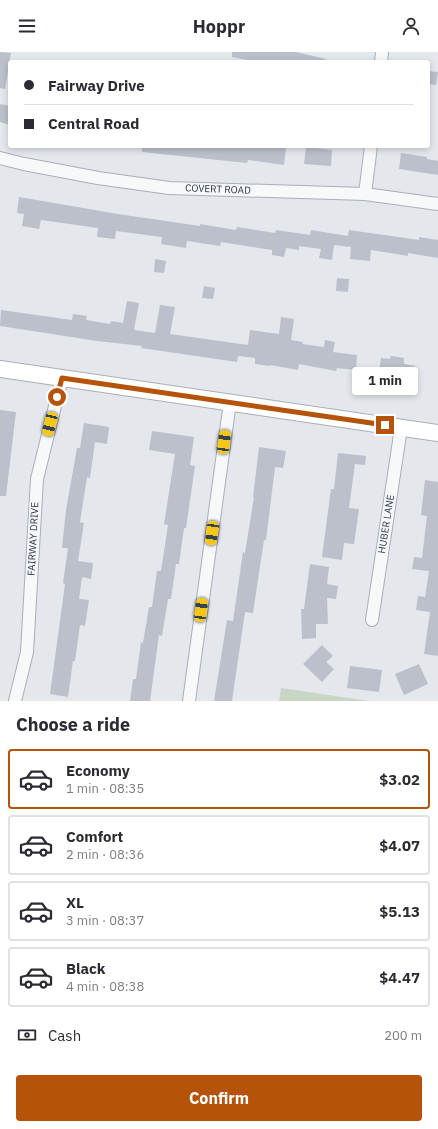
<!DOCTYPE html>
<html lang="en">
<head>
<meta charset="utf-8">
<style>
  :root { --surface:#fff; --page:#f7f7f7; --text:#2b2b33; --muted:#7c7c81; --line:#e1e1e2; --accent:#b45309 }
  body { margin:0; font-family:"IBM Plex Sans",sans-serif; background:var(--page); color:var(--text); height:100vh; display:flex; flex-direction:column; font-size:15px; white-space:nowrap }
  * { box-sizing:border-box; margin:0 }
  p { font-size:13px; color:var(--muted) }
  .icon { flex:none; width:22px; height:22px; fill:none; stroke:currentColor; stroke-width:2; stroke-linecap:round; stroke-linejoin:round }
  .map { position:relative; height:649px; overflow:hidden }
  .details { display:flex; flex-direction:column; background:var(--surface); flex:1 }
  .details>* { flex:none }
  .guide { position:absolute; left:8px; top:8px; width:422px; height:88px; border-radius:4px; box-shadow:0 2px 6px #0003; display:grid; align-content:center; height:88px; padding:0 16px; background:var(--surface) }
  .end { position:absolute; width:18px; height:18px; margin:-9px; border:5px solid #b45309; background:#fff; box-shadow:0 0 0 2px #fff }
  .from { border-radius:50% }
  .bubble { position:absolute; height:28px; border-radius:4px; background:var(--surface); box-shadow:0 2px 6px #0003; font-size:13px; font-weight:800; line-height:28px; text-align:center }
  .car { position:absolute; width:12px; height:24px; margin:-12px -6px; border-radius:5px; box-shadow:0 0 3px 1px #0007; background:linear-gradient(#f5c518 24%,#345 0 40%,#f5c518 0 76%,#345 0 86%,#f5c518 0) }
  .guide b { display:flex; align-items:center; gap:14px; height:38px; font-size:15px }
  .guide b+b { border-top:1px solid var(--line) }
  .guide i { width:10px; height:10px; background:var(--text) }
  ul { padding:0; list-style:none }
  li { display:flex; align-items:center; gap:12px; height:60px; margin:0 8px 6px; padding:0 8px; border:2px solid var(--line); border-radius:4px }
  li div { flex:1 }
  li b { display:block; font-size:15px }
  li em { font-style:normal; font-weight:800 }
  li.active { border-color:var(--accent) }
  li>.icon { width:36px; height:36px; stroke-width:1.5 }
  h2 { padding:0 16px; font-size:18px; line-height:48px }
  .pay { display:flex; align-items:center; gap:10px; height:44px; padding:0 16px; font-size:15px }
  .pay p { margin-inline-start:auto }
  .action { display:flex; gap:8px; margin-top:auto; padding:8px 16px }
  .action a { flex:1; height:46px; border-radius:4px; background:var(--accent); color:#fff; font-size:16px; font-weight:800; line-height:46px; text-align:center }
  header { display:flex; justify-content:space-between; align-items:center; height:52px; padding:0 16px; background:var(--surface); font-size:18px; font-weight:800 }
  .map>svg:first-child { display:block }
  .green { fill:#c9d6c5 }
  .building { fill:#bbc0ca }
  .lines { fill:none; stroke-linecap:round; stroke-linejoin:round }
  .street-casing { stroke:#a9aeb7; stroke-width:14 }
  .secondary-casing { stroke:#a9aeb7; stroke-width:18 }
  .street { stroke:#f7f8fa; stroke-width:12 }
  .secondary { stroke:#fff; stroke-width:16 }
  .route { stroke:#b45309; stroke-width:5 }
  .labels { text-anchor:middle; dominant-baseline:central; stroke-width:3; stroke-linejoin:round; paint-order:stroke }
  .street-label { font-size:10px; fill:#2b3445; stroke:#f4f6f9 }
</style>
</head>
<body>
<header><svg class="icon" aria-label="menu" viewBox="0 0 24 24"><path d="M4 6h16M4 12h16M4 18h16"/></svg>Hoppr<svg class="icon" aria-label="person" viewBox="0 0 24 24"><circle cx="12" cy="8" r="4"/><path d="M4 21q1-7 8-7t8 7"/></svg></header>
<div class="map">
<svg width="438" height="649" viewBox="0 0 438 649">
  <rect width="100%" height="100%" fill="#e4e7ec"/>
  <path class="green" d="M281,636L369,649H279Z"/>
  <path class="building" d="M0,0L11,1L5,37L0,36Z
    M232,0H296L326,7V10H253V9L232,5Z
    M428,19L438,20L436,33L428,32Z
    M0,52L10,54V73L0,70Z
    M142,94H245L258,96V94H271L286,96L284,113L248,108L247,111L142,100Z
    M306,95L332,98L331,114L304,112Z
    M401,101L427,105V107L438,109V123L399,117Z
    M19,145L118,162L200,174V172L236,178L237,175L275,181L276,178L310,183L311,178L348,184L349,178L419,188V185L438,188V206L408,201V204L371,198L370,209L350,207L351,195L334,193L332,208L319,206L321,197L299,194V198L286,196L284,205L272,203V198L221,190L220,194L187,189L186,196L161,192L162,185L116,179L115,187L97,185L98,176L41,168L39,177L22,174L24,162L17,161Z
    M155,207L166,209L164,221L154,220Z
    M337,226L349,227L348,240L336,239Z
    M204,234L215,236L213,247L202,246Z
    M127,249L139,251L134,278L155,281L160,253L175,255L170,282L248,293L250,278L279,282L281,265L294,267L291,288L303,290L302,292L324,295L325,288L335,290L333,300L357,303L356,318L337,316L336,319L299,312L298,318L270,313L269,314L255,312V306L238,304L237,310L141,296L142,294L97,289L0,274L1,258L72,268L73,262L87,264L86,268L110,272L111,269L123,271Z
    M391,304L404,306V312L415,314L412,331L389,327L390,320L379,319L381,306L390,307Z
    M0,358L16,360L6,444H0Z
    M84,371L109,375L107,392L95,390L90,426L87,425L80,470L84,471L78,509L93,511L91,527L82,525L79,547L89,548L85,574L80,573L75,609H73L68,645L50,642L65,532L63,531L68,496H62L66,458L77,396H80Z
    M152,379L194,385L190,413L195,414L186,476H184L179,512H176L171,547H168L162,584L159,583L150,649H130L133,627H136L141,590L143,591L149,555H152L157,519H161L168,473L164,472L175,402L149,398Z
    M259,395L286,399L283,416L275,415L266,488H264L253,561L245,560L232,649H214L227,568L233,569L243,500L245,501L254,445H253Z
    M338,401L366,404L365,413L355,412L349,456L359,457L354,492L344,491L342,508L322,505L331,437H334Z
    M425,428L438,430V604L424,602L430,560L416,558L418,544L425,545L429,519L412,517L414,505L422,506L427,464L421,463Z
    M310,512L329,515L327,532L338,534L336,547L327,546L328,572H316V586L302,587L301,557H304Z
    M322,593L333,604L326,610L334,617L322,630L303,612Z
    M419,612L428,632L404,643L395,622Z
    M350,614L382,618L379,640L347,636Z"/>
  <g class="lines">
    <g class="street-casing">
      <path id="street" d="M381,10L382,0
        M0,106L24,112L98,126L169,136L365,142L438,152
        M365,142L371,94
        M372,568L401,376
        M15,649L27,600L37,427L62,326
        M189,649L230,350"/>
    </g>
    <g class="secondary-casing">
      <path id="secondary" d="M0,317L438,381"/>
    </g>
    <use href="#street" class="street"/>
    <use href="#secondary" class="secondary"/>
  </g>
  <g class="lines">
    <path class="route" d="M57,345L62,326L385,373"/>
  </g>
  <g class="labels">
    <g class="street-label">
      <text transform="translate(218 137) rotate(2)">COVERT ROAD</text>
      <text transform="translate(386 472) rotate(-81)">HUBER LANE</text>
      <text transform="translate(33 487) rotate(-87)">FAIRWAY DRIVE</text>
    </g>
  </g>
</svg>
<i class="end from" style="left:57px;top:345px"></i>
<i class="end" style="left:385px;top:373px"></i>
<div class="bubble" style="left:352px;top:315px;width:66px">1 min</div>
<i class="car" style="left:50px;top:372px;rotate:194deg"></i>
<i class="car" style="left:224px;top:390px;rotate:8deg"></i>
<i class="car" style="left:212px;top:481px;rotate:188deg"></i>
<i class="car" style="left:201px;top:558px;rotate:8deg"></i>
<div class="guide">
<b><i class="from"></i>Fairway Drive</b>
<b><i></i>Central Road</b>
</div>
</div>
<section class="details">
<h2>Choose a ride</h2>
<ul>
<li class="active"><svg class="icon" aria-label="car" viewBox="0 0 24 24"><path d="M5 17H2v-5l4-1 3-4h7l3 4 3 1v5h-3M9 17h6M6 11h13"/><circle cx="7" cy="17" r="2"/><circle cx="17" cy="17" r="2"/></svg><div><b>Economy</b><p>1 min · 08:35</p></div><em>$3.02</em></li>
<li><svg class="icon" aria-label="car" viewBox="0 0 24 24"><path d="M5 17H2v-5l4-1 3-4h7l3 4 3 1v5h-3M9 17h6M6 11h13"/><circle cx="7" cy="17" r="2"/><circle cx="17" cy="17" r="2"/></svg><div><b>Comfort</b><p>2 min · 08:36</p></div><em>$4.07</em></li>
<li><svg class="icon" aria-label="car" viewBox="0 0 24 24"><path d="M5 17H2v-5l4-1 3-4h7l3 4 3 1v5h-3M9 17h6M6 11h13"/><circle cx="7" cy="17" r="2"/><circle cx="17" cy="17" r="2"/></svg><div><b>XL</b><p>3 min · 08:37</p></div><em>$5.13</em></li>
<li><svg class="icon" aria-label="car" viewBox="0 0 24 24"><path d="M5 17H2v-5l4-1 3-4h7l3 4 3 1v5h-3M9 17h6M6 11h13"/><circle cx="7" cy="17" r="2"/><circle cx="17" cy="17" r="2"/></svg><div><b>Black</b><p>4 min · 08:38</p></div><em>$4.47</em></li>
</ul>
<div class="pay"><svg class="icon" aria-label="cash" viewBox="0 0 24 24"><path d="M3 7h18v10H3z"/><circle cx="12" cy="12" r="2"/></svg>Cash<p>200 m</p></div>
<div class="action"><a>Confirm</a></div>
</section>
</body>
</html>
